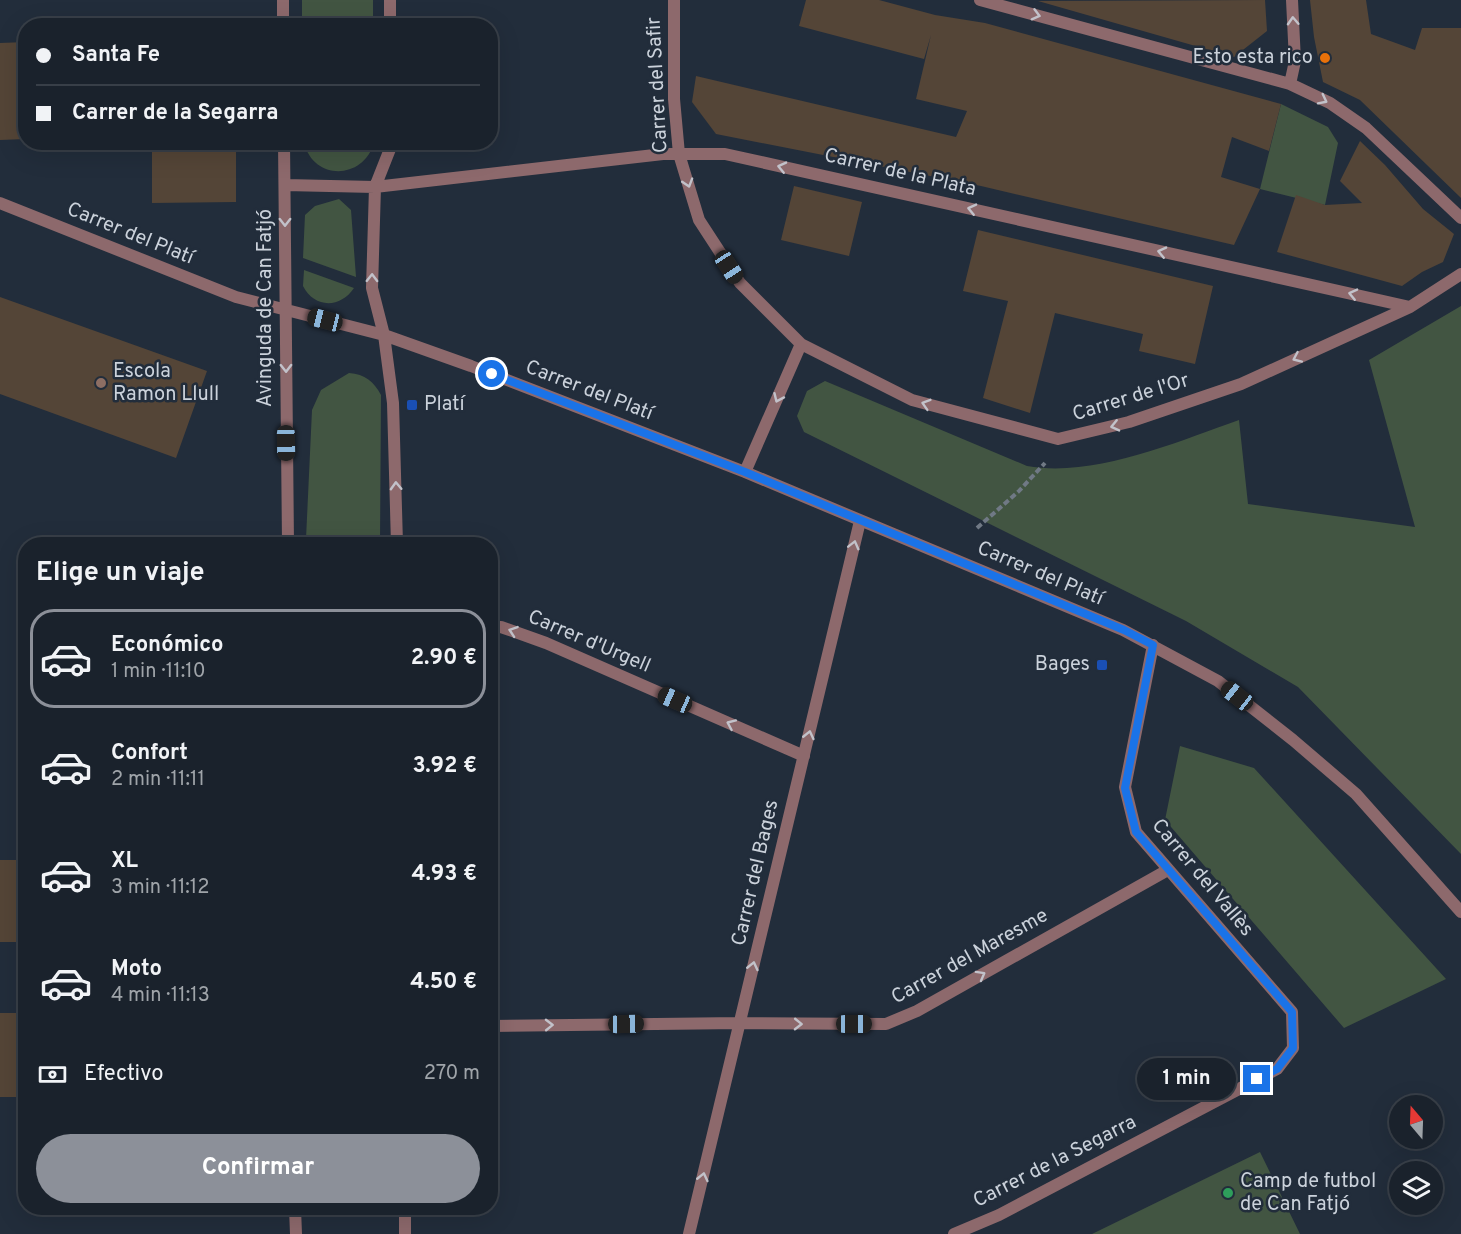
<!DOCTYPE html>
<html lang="es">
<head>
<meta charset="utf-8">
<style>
  :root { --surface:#1a222c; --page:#232a34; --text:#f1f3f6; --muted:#9fa4a9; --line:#383f48; --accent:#8c9099 }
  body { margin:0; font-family:Overpass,sans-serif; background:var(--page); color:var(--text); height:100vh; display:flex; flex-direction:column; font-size:22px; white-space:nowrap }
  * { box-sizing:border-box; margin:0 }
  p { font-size:20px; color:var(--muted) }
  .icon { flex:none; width:33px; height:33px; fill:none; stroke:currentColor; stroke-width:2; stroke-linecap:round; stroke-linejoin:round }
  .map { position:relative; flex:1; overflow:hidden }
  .details { position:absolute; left:18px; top:537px; width:480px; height:678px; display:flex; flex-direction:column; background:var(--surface); border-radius:24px; box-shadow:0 6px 24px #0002,0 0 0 2px var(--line) }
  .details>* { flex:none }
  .guide { position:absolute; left:18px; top:18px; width:480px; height:132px; border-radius:24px; box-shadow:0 6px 24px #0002,0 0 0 2px var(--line); display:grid; align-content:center; height:132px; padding:0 18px; background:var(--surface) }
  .needle { width:39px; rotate:341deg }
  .tools { position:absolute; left:1389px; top:1095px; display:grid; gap:12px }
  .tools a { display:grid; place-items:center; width:54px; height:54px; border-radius:50%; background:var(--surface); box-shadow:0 6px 24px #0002,0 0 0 2px var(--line); font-size:30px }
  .end { position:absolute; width:27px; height:27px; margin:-14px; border:8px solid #1a73e8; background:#fff; box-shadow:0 0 0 3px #fff }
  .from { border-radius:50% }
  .bubble { position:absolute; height:42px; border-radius:21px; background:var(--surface); box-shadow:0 6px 24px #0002,0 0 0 2px var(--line); font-size:20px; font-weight:700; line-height:42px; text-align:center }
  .car { position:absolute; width:18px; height:36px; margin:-18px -9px; border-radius:8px; box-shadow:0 0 4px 2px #0007; background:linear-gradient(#222 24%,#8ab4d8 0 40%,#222 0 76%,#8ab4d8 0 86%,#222 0) }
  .guide b { display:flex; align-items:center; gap:21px; height:57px; font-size:22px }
  .guide b+b { border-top:2px solid var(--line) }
  .guide i { width:15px; height:15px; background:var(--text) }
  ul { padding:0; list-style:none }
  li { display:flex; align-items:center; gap:18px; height:99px; margin:0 12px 9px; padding:0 6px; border:3px solid transparent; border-radius:24px }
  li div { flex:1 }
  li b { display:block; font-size:22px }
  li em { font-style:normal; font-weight:700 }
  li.current { border-color:var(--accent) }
  li>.icon { width:54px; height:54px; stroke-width:1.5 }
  h2 { padding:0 18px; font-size:27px; line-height:72px }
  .pay { display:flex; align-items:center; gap:15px; height:66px; padding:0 18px; font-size:22px }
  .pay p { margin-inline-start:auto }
  .cta { display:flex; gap:12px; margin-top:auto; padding:12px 18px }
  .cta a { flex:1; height:69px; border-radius:36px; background:var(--accent); color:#fff; font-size:24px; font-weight:700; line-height:69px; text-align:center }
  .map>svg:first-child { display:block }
  .green { fill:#425542 }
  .building { fill:#544537 }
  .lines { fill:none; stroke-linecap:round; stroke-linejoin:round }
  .path { stroke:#707985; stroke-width:4; stroke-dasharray:6 3; stroke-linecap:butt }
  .street { stroke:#8d696c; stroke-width:12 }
  .oneway { stroke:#c2c2ca }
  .route { stroke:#1a73e8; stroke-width:8 }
  .food-dot { fill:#e8710a; stroke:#222d3b; stroke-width:2 }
  .education-dot { fill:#8d6e63; stroke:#222d3b; stroke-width:2 }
  .transit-dot { fill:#1a4fb4; stroke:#222d3b; stroke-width:2 }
  .leisure-dot { fill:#2e9e5b; stroke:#222d3b; stroke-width:2 }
  .labels { text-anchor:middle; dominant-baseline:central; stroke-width:5; stroke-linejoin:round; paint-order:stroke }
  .poi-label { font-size:20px; fill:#cbd2db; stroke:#222d3b; text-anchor:start }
  .street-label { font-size:20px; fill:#cbd2db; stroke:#222d3b }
</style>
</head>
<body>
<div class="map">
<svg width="1461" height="1234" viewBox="0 0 1461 1234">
  <rect width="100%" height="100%" fill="#222d3b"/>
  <path class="green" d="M302,0H373V25H302Z
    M1281,104L1328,127L1338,143L1325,205L1260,189Z
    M304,143V142L374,143C363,180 314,181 304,143Z
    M339,199L351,210L356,277L303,258L305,215L315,206Z
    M304,270L354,288C340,309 314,308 303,286Z
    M1461,306V854L1298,687L1186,621L804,432L797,416L807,391L825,381L1027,466C1094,478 1176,442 1239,420L1248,504L1415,527L1369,360Z
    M349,373C365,374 374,382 381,395L380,544H319L306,539L312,410L321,390Z
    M1180,746L1254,768L1446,979L1344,1028L1165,820Z
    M1260,1152L1300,1234H1092Z"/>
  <path class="building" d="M806,0H879L935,15L985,23L1281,104L1269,151L1232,137L1221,177L1260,189L1234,245L981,186L716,134L692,102L696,76L956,137L967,111L916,99L931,35L924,59L799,26Z
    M1265,0L1267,31L1234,57L1038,1Z
    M1310,0H1366L1371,34L1415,50L1422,28H1461V198L1360,100L1323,82L1314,37Z
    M26,42V139L0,140V43Z
    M1360,141L1385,165L1423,209L1454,234L1443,262L1422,272L1402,286L1277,252L1296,195L1325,205L1362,203L1340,181Z
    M152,142H236V202L152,203Z
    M794,186L862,202L849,256L781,240Z
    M978,230L1213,286L1195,364L1139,351L1143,334L1055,313L1030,413L983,398L1008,301L963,291Z
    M0,297L207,371L176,458L0,394Z
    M0,860H26V942H0Z
    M0,1013H26V1097H0Z"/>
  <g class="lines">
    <path class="path" d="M977,528L1018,492L1045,463"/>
    <path class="street" d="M283,0V26
      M390,0V26
      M674,0V99L679,154L699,220L740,283L801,344L912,400L1058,439L1129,422L1241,384L1410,307L1461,274
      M980,0L1290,84L1330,103L1366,128L1461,218
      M1290,84L1295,61L1292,0
      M284,142L288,544
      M390,142V149L375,187L372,288L384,335L393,403L397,544
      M285,185L375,187L663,154H725L1410,307
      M0,203L236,297L384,335L471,366L745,472L1123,630L1218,681L1293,740L1356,794L1461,912
      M745,472L801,344
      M490,627H501L546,643L804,756
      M490,1026L740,1023L886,1024L917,1011L1166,871
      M295,1208L296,1234
      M405,1208V1234
      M689,1234L860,521
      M954,1234L999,1215L1277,1069L1293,1048L1292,1012L1136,832L1125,787L1153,645"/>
  </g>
  <defs><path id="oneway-chevron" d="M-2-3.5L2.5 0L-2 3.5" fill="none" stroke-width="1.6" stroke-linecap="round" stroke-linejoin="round" transform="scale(1.5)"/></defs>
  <g class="oneway">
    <use href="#oneway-chevron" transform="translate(1036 15) rotate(15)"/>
    <use href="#oneway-chevron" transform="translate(1293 21) rotate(-93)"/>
    <use href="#oneway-chevron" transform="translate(1323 100) rotate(27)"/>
    <use href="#oneway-chevron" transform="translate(782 167) rotate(-167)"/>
    <use href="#oneway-chevron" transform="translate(688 183) rotate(73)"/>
    <use href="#oneway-chevron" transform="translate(972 209) rotate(-167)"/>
    <use href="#oneway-chevron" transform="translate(285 222) rotate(90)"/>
    <use href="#oneway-chevron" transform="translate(1162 252) rotate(-167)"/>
    <use href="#oneway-chevron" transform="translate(372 278) rotate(-89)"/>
    <use href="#oneway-chevron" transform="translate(1353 294) rotate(-167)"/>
    <use href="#oneway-chevron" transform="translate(1297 358) rotate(156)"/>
    <use href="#oneway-chevron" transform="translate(286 368) rotate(89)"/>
    <use href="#oneway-chevron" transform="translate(778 398) rotate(114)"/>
    <use href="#oneway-chevron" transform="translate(926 404) rotate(-163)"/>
    <use href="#oneway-chevron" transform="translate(1115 426) rotate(167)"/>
    <use href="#oneway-chevron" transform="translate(396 486) rotate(-92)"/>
    <use href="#oneway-chevron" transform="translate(854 545) rotate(-76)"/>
    <use href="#oneway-chevron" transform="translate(513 631) rotate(-161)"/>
    <use href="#oneway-chevron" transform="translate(731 724) rotate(-156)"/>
    <use href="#oneway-chevron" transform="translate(809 735) rotate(-77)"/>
    <use href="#oneway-chevron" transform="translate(753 966) rotate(-77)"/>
    <use href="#oneway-chevron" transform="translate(981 975) rotate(-29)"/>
    <use href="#oneway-chevron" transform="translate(798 1024) rotate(1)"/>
    <use href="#oneway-chevron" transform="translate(549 1025) rotate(-1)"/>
    <use href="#oneway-chevron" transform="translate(703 1177) rotate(-77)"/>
  </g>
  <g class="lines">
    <path class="route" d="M492,374L745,472L1124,630L1153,645L1125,788L1136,832L1292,1012L1293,1048L1277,1069L1257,1079"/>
  </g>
  <circle class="food-dot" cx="1325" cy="58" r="6"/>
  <circle class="education-dot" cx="101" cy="383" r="6"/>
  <g class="transit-dot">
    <rect x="406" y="399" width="12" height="12" rx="3"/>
    <rect x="1096" y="659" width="12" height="12" rx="3"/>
  </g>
  <circle class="leisure-dot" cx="1228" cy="1193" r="6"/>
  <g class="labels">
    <g class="poi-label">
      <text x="1313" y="58" text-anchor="end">Esto esta rico</text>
      <text x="113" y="372">Escola<tspan x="113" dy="23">Ramon Llull</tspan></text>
      <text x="424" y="405">Platí</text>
      <text x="1090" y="665" text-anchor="end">Bages</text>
      <text x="1240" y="1182">Camp de futbol<tspan x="1240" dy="23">de Can Fatjó</tspan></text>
    </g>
    <g class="street-label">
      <text transform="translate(658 85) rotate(-93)">Carrer del Safir</text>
      <text transform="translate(900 173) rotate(13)">Carrer de la Plata</text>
      <text transform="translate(130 234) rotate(22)">Carrer del Platí</text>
      <text transform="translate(266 308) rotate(-90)">Avinguda de Can Fatjó</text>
      <text transform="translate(589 391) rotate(21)">Carrer del Platí</text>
      <text transform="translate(1131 398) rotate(-17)">Carrer de l'Or</text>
      <text transform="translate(1040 574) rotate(23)">Carrer del Platí</text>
      <text transform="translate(589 642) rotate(23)">Carrer d'Urgell</text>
      <text transform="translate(756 873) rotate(-77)">Carrer del Bages</text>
      <text transform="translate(1202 878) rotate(50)">Carrer del Vallès</text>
      <text transform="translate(970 957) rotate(-29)">Carrer del Maresme</text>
      <text transform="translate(1055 1162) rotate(-27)">Carrer de la Segarra</text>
    </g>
  </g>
</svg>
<div class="tools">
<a><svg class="needle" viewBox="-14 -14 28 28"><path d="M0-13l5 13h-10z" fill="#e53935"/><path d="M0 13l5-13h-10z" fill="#9fa4a9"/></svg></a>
<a><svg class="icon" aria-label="layers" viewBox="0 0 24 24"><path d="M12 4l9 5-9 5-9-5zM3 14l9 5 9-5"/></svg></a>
</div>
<i class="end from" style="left:492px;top:374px"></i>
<i class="end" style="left:1257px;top:1079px"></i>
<div class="bubble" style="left:1137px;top:1058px;width:99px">1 min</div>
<i class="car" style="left:729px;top:267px;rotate:147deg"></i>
<i class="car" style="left:325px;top:320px;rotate:284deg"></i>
<i class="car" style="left:286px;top:443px;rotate:179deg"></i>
<i class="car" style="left:1237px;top:696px;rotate:308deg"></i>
<i class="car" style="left:675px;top:700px;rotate:294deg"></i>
<i class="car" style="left:626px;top:1024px;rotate:89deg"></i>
<i class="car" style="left:854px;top:1024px;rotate:90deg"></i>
<div class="guide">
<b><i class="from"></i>Santa Fe</b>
<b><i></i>Carrer de la Segarra</b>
</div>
<section class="details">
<h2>Elige un viaje</h2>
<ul>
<li class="current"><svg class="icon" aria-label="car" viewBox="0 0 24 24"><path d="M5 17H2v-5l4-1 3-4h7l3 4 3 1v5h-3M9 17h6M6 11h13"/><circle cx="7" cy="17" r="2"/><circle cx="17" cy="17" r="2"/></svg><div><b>Económico</b><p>1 min · 11:10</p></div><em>2.90 €</em></li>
<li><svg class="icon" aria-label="car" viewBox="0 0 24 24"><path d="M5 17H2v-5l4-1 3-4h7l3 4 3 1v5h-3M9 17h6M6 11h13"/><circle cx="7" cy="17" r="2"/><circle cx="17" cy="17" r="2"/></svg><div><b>Confort</b><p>2 min · 11:11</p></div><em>3.92 €</em></li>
<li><svg class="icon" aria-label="car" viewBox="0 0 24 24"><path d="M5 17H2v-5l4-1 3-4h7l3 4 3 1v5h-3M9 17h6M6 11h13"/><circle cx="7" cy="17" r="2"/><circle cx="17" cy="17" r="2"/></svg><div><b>XL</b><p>3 min · 11:12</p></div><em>4.93 €</em></li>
<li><svg class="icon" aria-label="car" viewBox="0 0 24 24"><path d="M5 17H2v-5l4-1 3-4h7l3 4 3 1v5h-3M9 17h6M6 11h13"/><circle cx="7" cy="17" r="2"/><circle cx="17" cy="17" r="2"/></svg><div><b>Moto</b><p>4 min · 11:13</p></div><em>4.50 €</em></li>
</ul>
<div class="pay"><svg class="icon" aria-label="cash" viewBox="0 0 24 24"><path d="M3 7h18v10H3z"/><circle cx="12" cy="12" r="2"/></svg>Efectivo<p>270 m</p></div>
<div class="cta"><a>Confirmar</a></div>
</section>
</div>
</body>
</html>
